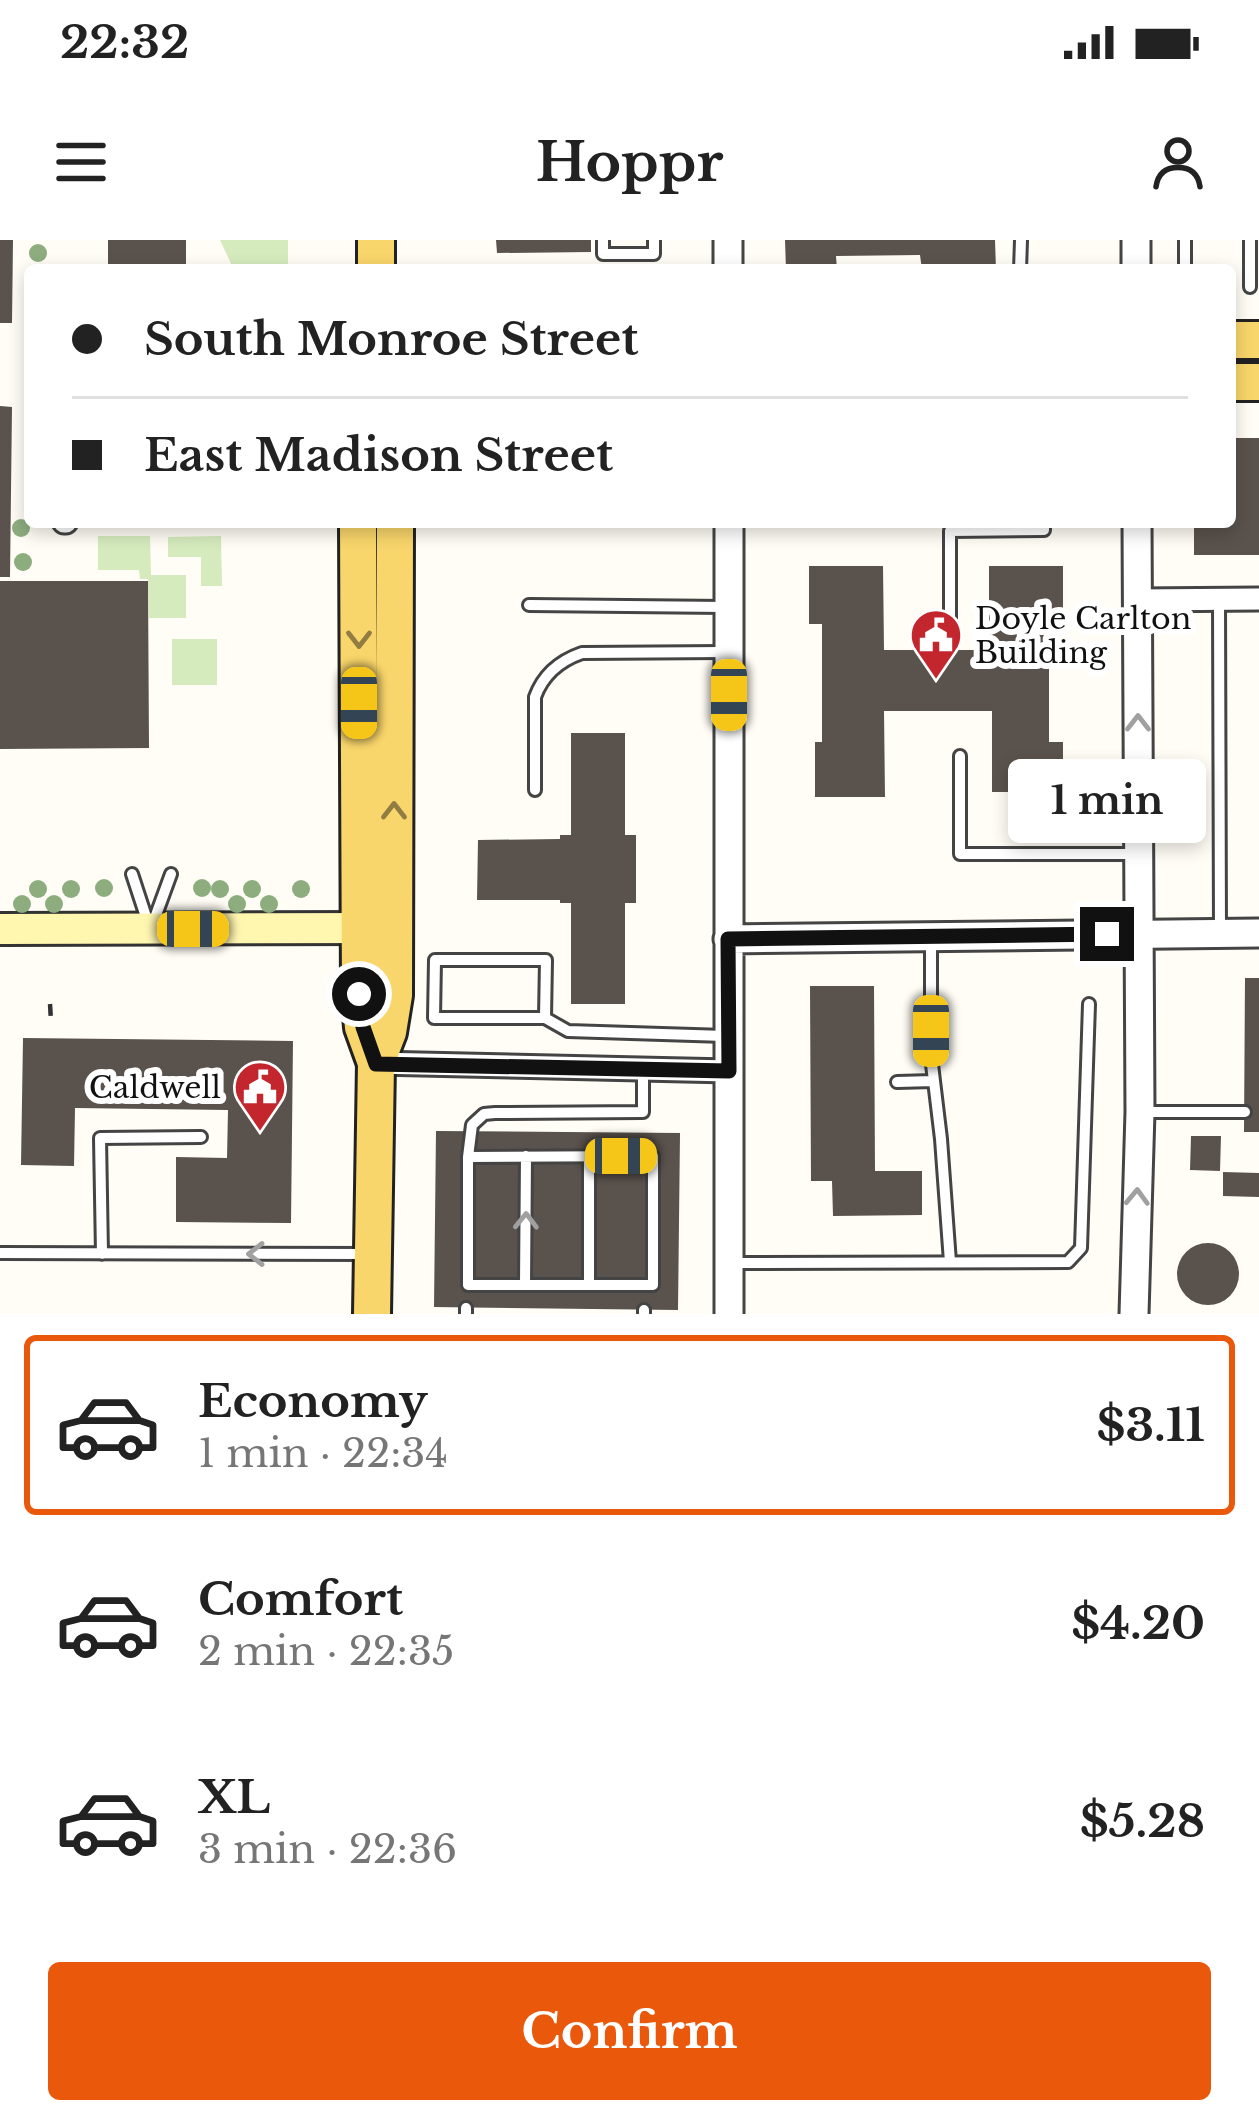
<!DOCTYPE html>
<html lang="en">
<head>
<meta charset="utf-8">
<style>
  :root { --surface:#fff; --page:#f2f2f2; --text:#222; --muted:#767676; --line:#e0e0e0; --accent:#ea580c }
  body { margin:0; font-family:"Libre Baskerville",serif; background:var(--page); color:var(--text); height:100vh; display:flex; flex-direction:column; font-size:45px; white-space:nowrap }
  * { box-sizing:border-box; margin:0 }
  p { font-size:39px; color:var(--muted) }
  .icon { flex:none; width:66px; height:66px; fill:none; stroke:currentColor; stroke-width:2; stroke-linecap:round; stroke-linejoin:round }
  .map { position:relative; height:1074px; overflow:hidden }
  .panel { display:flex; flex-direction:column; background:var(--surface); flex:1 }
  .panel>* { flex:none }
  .guide { position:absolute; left:24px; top:24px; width:1212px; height:264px; border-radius:12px; box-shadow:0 6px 18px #0003; display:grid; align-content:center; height:264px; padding:0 48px; background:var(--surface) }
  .end { position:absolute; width:54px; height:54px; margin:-27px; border:15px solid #111; background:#fff; box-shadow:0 0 0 6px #fff }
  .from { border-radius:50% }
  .bubble { position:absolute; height:84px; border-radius:12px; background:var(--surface); box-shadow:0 6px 18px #0003; font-size:39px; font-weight:700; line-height:84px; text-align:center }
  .car { position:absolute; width:36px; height:72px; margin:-36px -18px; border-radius:15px; box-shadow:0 0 9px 3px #0007; background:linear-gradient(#f5c518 24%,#345 0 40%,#f5c518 0 76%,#345 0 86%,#f5c518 0) }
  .guide b { display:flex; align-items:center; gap:42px; height:114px; font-size:45px }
  .guide b+b { border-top:3px solid var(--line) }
  .guide i { width:30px; height:30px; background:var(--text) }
  ul { padding:21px 0 0; list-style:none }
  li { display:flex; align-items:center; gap:36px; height:180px; margin:0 24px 18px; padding:0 24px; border:6px solid transparent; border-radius:12px }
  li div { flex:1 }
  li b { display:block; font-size:45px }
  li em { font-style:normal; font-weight:700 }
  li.current { border-color:var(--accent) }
  li>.icon { width:108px; height:108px; stroke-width:1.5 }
  .primary-button { display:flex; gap:24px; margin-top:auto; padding:24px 48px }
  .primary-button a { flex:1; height:138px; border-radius:12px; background:var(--accent); color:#fff; font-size:48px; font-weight:700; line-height:138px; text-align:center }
  .status { display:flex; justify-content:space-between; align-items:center; height:84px; padding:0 60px; background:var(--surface); direction:ltr }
  .status svg { height:33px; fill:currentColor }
  header { display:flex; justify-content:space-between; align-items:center; height:156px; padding:0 48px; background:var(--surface); font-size:54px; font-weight:700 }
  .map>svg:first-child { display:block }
  .green { fill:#d5ebbd }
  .building { fill:#5a524d }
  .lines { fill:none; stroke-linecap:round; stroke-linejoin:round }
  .service-casing { stroke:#444; stroke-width:16 }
  .minor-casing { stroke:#444; stroke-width:27 }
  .tertiary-casing { stroke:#444; stroke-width:33 }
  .secondary-casing { stroke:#333; stroke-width:36 }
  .primary-casing { stroke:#222; stroke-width:42 }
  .path { stroke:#333; stroke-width:4.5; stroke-dasharray:12 6; stroke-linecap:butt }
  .service { stroke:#fff; stroke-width:10 }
  .minor { stroke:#fff; stroke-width:21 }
  .tertiary { stroke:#fff; stroke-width:27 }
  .secondary { stroke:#fff6b0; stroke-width:30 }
  .primary { stroke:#f9d66b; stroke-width:36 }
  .tree { fill:#8dad7f }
  .oneway { stroke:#917d42 }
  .oneway2 { stroke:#a0a0a0 }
  .route { stroke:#111; stroke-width:15 }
  .labels { text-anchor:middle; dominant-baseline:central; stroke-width:12; stroke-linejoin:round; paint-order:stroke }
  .poi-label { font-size:30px; fill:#111; stroke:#fff; text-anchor:start }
</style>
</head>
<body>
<div class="status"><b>22:32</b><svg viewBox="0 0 49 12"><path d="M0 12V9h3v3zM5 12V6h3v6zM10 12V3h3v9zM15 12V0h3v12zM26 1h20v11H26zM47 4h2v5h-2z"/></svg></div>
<header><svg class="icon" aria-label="menu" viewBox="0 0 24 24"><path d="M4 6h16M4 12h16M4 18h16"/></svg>Hoppr<svg class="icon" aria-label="person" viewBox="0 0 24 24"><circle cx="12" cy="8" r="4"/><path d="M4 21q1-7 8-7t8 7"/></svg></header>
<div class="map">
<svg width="1259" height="1074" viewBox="0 0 1259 1074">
  <rect width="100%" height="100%" fill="#fffdf5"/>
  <path class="green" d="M220,0H288V30H234Z
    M98,296H150L151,335H186V378H149L148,339H140L139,330H98Z
    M221,296L222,346H201V317H168V297Z
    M172,399H217V445H172Z"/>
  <path class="building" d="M0,0H13L12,83H0Z
    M108,0H186V30H108Z
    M496,0H591V12L497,13Z
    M785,0H995L996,30H922L920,15L836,16L837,30H786Z
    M0,166L12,167L10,337H0Z
    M1230,198H1259V315H1194V282H1230Z
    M809,326H883L884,410H989V326H1063V384H1049V502H1063V552H992V471H884L885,557H815V502H822V384H809Z
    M0,341H148L149,508L0,509Z
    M571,493H625V595H636V663H625V764H571V663H560V660H477L478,600L560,599V595H571Z
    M1245,738H1259V892H1244Z
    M810,746H874L875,931H922V975L833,976L832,941H811Z
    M23,798L293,801L291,983L176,982V917L227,918L228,870L75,868L74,926L21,925Z
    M436,891L680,893L678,1070L434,1067Z
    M1191,896H1221L1220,931L1190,930Z
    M1223,932L1259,933V957L1223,956Z
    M1177 1034a31 31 0 1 1 62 0a31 31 0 1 1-62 0Z"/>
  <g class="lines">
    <g class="service-casing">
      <path id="service" d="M603,0V14H654V0
        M1020,30L1021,0
        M1185,30V0
        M1250,47V0
        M1219,361L1220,690
        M529,365L725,367
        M950,396V291L1044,290V282
        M960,516V614H1136
        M535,550V457C543,435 559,421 582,413L725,412
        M132,634L149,686
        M152,686L171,634
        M931,697V816L941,899L950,1022
        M435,720H546L545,778H434Z
        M545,778L568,791L725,796
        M897,842L933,841
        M1143,872H1245
        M589,916V1045
        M468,917L653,916V1045H468V917L472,885L484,874L495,873L643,872V829
        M0,1013L370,1014
        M102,1014L100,898L201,897
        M729,1023L1068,1022L1081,1008L1089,764
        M525,1045L526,916
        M466,1068V1074
        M644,1070V1074"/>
    </g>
    <g class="minor-casing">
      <path id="minor" d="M64,282H66
        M1138,360L1259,359
        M376,823L729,831"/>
    </g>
    <g class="tertiary-casing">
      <path id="tertiary" d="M728,0V30
        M1136,0V30
        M729,282V1074
        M728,699L1259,693
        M1134,1074L1140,872L1137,282"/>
    </g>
    <g class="secondary-casing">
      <path id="secondary" d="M0,689L378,688"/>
    </g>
    <g class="primary-casing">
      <path id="primary" d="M376,0V30
        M1230,100H1259
        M1230,142H1259
        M358,282L360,754L363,787L376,823
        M372,1074L376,823L388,792L394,755L395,282"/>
    </g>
    <path class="path" d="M50,764L51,781"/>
    <use href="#service" class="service"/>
    <use href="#minor" class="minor"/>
    <use href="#tertiary" class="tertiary"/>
    <use href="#secondary" class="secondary"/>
    <use href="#primary" class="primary"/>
  </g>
  <g class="tree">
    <circle cx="38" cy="13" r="9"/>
    <circle cx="21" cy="288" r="9"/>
    <circle cx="23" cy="322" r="9"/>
    <circle cx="104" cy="648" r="9"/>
    <circle cx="202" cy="648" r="9"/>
    <circle cx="38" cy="649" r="9"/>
    <circle cx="71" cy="649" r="9"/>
    <circle cx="220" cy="649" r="9"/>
    <circle cx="252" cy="649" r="9"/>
    <circle cx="301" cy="649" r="9"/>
    <circle cx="22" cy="664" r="9"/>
    <circle cx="54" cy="664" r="9"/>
    <circle cx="237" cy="664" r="9"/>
    <circle cx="269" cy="664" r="9"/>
  </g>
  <defs><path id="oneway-chevron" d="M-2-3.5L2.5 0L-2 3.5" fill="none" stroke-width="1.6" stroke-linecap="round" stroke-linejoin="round" transform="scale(3)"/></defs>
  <g class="oneway">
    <use href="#oneway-chevron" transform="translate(359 399) rotate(90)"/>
    <use href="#oneway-chevron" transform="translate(394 571) rotate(-90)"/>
  </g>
  <g class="oneway2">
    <use href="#oneway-chevron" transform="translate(1138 483) rotate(-90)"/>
    <use href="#oneway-chevron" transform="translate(1137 957) rotate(-88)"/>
    <use href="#oneway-chevron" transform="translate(526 981) rotate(-89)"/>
    <use href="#oneway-chevron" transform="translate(256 1014) rotate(-180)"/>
  </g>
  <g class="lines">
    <path class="route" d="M359,754L363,787L376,824L729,831L728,699L1107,694"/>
  </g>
  <defs>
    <g id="civic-pin" transform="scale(2.7)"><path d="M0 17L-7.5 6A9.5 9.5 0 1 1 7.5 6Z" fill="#c4262e" stroke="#fff"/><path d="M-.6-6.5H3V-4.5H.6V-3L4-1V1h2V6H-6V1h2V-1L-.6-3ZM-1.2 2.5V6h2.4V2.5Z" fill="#fff"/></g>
  </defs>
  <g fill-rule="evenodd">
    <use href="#civic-pin" x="936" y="395"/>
    <use href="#civic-pin" x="260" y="847"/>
  </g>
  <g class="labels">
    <g class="poi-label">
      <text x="975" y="378">Doyle Carlton<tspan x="975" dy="34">Building</tspan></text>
      <text x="221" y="847" text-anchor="end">Caldwell</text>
    </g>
  </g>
</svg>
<i class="end from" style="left:359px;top:754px"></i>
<i class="end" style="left:1107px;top:694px"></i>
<div class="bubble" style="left:1008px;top:519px;width:198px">1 min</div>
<i class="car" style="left:729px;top:455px;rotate:180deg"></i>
<i class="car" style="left:359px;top:463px;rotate:180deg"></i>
<i class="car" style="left:193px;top:689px;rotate:90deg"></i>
<i class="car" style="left:931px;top:791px;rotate:180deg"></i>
<i class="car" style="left:621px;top:916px;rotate:90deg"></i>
<div class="guide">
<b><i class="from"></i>South Monroe Street</b>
<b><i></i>East Madison Street</b>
</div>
</div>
<section class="panel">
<ul>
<li class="current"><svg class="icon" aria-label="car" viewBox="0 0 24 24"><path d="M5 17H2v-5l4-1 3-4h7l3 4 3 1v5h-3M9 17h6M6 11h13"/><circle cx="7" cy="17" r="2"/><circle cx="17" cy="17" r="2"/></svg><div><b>Economy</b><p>1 min · 22:34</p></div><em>$3.11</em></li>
<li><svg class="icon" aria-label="car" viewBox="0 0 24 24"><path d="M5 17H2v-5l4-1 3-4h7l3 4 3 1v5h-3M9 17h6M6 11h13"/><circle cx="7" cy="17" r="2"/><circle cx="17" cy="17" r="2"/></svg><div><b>Comfort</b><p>2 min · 22:35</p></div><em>$4.20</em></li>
<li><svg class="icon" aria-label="car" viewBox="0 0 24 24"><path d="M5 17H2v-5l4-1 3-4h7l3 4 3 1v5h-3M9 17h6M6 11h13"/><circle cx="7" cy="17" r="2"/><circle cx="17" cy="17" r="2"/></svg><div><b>XL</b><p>3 min · 22:36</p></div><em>$5.28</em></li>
</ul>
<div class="primary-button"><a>Confirm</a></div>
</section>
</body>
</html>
